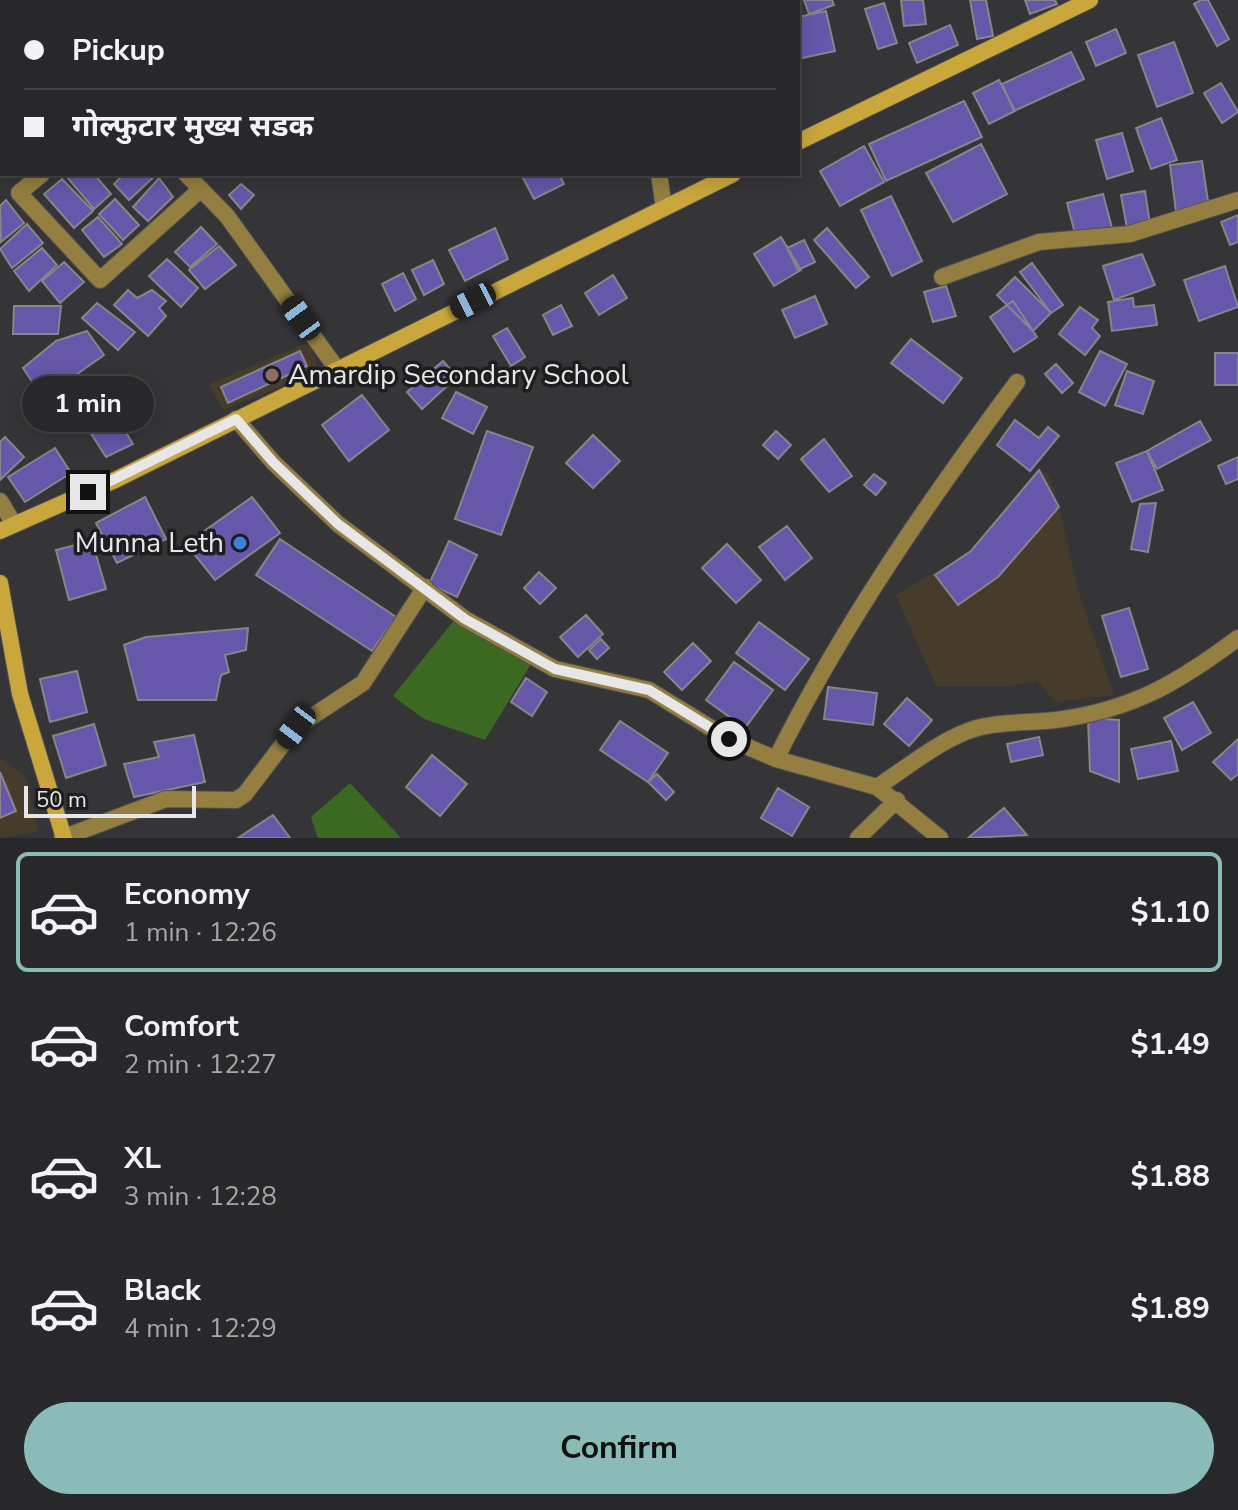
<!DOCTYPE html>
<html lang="en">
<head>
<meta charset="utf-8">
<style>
  :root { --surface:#28282a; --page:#303032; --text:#f1f3f6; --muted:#a5a6a8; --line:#444447; --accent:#8bbbb9 }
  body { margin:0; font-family:"Nunito Sans","Noto Sans Devanagari",sans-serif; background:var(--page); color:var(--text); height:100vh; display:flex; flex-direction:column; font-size:30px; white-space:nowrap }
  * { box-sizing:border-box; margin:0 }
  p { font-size:26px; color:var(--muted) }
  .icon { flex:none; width:44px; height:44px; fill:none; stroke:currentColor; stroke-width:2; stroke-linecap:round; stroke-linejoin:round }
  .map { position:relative; height:838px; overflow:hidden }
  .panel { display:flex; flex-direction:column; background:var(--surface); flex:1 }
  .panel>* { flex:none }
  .top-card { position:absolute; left:0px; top:0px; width:800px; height:176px; box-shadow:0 4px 20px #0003,0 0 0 2px var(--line); display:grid; align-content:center; height:176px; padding:0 24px; background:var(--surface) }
  .scale { position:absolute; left:24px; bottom:20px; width:172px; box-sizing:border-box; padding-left:8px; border:4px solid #e7e7e9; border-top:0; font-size:22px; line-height:28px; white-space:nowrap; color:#e7e7e9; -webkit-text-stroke:6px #1d1c1e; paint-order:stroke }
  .end { position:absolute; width:36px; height:36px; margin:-18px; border:10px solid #e7e7e9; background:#111; box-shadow:0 0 0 4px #111 }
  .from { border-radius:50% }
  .bubble { position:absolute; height:56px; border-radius:28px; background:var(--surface); box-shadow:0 4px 20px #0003,0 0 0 2px var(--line); font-size:26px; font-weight:700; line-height:56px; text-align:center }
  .car { position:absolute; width:24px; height:48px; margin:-24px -12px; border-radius:10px; box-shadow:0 0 6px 2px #0007; background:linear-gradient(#222 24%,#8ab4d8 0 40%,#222 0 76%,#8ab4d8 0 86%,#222 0) }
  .top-card b { display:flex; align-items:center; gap:28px; height:76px; font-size:30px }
  .top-card b+b { border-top:2px solid var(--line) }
  .top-card i { width:20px; height:20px; background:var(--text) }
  ul { padding:14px 0 0; list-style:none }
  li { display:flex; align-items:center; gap:24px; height:120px; margin:0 16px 12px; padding:0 8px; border:4px solid transparent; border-radius:12px }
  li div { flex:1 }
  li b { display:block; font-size:30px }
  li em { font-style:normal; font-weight:700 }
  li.selected { border-color:var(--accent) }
  li>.icon { width:72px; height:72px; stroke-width:1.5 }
  .action { display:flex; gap:16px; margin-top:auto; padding:16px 24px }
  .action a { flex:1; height:92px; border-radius:48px; background:var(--accent); color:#111; font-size:32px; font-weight:700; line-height:92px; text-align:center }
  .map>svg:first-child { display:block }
  .education { fill:#473b2b }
  .green { fill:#3c6921 }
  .building { fill:#6657aa; stroke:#86868a; stroke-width:2 }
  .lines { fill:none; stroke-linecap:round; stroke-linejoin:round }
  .street-casing { stroke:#515154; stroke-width:18 }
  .secondary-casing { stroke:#515154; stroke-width:18 }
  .street { stroke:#947f41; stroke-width:16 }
  .secondary { stroke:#c9a73d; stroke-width:16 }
  .route { stroke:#e7e7e9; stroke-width:10 }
  .education-dot { fill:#8d6e63; stroke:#1d1c1e; stroke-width:3 }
  .shop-dot { fill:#3f7fe0; stroke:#1d1c1e; stroke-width:3 }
  .labels { text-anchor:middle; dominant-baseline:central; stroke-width:7; stroke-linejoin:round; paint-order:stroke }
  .poi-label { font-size:28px; fill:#e7e7e9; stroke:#1d1c1e; text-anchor:start }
</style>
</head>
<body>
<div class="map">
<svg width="1238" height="838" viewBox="0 0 1238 838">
  <rect width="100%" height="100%" fill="#353538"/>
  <path class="education" d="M309,342L319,371L223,410L209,384Z
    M1040,470L1048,474L1059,507L1080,597L1114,695L1055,702L1037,681L1009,686H936L896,595L971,551Z
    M3,759L26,778L38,831L0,838V760Z"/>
  <path class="green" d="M456,618L531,664L485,740L424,719L393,696Z
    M350,783L401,838H318L311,817Z"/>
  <path class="building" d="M804,0H832L834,5L809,14Z
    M901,0H923L926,24L904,26Z
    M970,0H986L993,36L977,39Z
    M1025,0H1055L1057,4L1030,14Z
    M1201,0H1208L1229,39L1217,46L1194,4Z
    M884,3L897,43L878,49L865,9Z
    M826,11L835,51L798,59V17Z
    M950,25L958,45L917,63L909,43Z
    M1116,29L1126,53L1096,66L1086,42Z
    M1174,42L1193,93L1157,107L1138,55Z
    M1071,52L1084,79L1014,111L1002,84Z
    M999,80L1015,111L989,124L973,93Z
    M1221,83L1238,112L1222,123L1204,93Z
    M964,101L982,137L886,181L869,144Z
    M1161,118L1177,160L1151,169L1136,128Z
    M1122,133L1133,171L1107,179L1096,140Z
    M981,144L1007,194L953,222L926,173Z
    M864,146L884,182L840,206L820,171Z
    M1202,161L1209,208L1176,212L1170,165Z
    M68,174H94L111,194L94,209L66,176Z
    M124,174H154L156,175L129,200L114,184Z
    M521,174H559L564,184L534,199Z
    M159,178L173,197L148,221L133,207Z
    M62,179L93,211L74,228L44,194Z
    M241,184L254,195L241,209L229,195Z
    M1145,191L1150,224L1127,228L1121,195Z
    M1103,194L1112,228L1076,237L1067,203Z
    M891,196L922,261L892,276L861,210Z
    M115,199L139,225L123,240L99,214Z
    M6,200L24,223L1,242L0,206Z
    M1238,215V242L1230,245L1221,222Z
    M98,217L122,244L104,257L82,230Z
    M27,224L43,243L12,268L0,249Z
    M201,227L217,244L190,267L175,252Z
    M495,228L508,259L465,281L449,250Z
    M827,228L869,277L856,288L814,240Z
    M781,237L801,270L774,286L754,254Z
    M804,240L815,262L798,270L787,248Z
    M219,246L236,265L205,289L189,270Z
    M42,248L57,265L29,291L14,271Z
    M1142,254L1155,285L1114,300L1103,266Z
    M167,259L198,288L181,307L149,276Z
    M433,260L444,284L424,295L412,270Z
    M64,262L84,282L60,303L42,281Z
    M1032,263L1063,305L1051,313L1020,272Z
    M1225,266L1238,307L1199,321L1184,280Z
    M403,273L416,299L395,311L382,284Z
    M613,275L627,298L599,315L585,293Z
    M1015,277L1051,313L1033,331L997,295Z
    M946,286L956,316L933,322L924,292Z
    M128,290L137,298L152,290L166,301L159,308L166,316L148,336L114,305Z
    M815,296L827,324L795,338L782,310Z
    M1133,298L1134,307L1154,305L1157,325L1112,331L1108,302Z
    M1013,301L1037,337L1014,352L990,317Z
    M97,303L135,332L118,350L82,318Z
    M561,305L572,326L553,335L543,315Z
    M14,306H61L58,334H13Z
    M1080,307L1098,320L1092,328L1100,336L1085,355L1059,334Z
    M507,328L525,357L511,366L493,336Z
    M87,331L104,355L43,398L23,368L56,341Z
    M911,339L962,378L943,403L891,363Z
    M300,351L307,366L228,403L221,387Z
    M1100,351L1127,364L1105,406L1079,392Z
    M1215,353H1238V385H1215Z
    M443,361L457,377L422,409L407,392Z
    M1056,364L1073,383L1062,393L1045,374Z
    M1127,371L1154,381L1143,414L1115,405Z
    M84,384L99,411L110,405L133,444L106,457L65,393Z
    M456,392L487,407L473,434L442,418Z
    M362,395L389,430L349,461L322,425Z
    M1015,420L1039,438L1048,427L1059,436L1030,471L997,445Z
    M1200,421L1211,440L1157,469L1147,451Z
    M487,431L533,447L501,535L455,519Z
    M776,431L791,445L778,459L763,445Z
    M593,435L620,461L593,488L566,463Z
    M5,437L24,457L0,480V442Z
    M824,439L852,476L829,492L801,459Z
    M55,448L71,473L25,502L8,477Z
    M1147,451L1163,490L1132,502L1116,463Z
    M1238,457V479L1226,484L1218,466Z
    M1039,470L1059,507L998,577L958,605L935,575L971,551Z
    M874,474L886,483L876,495L864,485Z
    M145,497L166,539L117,563L96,523Z
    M252,497L280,533L215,580L186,544Z
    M1156,503L1148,552L1131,549L1140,504Z
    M787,526L812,558L785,580L759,547Z
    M280,539L396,617L372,651L256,575Z
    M92,541L106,589L69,600L56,550Z
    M449,541L477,555L457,597L429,584Z
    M727,544L761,580L736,603L702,568Z
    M539,572L556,588L540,604L524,588Z
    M1129,608L1148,669L1121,677L1102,616Z
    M586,615L603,634L578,657L560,637Z
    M759,622L809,659L785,690L736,653Z
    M248,628L246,650L225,655L229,672L221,675L216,700H138L124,645L146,637Z
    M601,639L609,648L597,659L589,650Z
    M693,643L711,661L682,690L664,672Z
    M734,662L773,690L745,728L706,700Z
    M77,671L87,712L50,722L40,679Z
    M526,678L547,692L532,716L511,702Z
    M828,687L877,693L873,725L824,719Z
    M907,698L932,720L909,746L884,724Z
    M1193,702L1211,733L1182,750L1164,718Z
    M1088,718L1119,720V782L1090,771Z
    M620,721L668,753L648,782L600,750Z
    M94,724L106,765L66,778L53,736Z
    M194,735L205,782L134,797L124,764L159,757L154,742Z
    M1039,737L1043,755L1011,762L1007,744Z
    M1238,739V774L1231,780L1213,762Z
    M1171,741L1178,771L1138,779L1131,749Z
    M432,755L467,784L440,816L406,787Z
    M0,772L16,811L0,818Z
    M657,774L674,792L666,800L648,782Z
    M778,788L809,807L792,836L761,818Z
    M1004,808L1027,835L968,838Z
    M273,815L290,838H238Z"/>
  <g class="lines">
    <g class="street-casing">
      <path id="street" d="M226,0L227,2
        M725,0L726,2
        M60,2L61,0
        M42,174L19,193L100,280L201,189
        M186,174L227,216L337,369
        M659,174L664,208
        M942,277L1039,242L1130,234L1238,200
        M236,419L273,462L338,524L465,619L555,669L649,690L729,739L776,759L877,787C908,767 942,738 977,728C1002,721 1031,723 1056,720C1132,710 1178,683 1238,638
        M0,501L14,524
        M776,759C842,626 928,502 1017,382
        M877,787L940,838
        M62,838L166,799L236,800L245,794L296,727L363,683L425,587
        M858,838L897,800"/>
    </g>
    <g class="secondary-casing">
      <path id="secondary" d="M798,142L1090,0
        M0,531L113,481L733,174
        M0,583L20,694L64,838"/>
    </g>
    <use href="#street" class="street"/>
    <use href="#secondary" class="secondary"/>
  </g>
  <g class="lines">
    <path class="route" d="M88,492L236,419L273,462L338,524L465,619L555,669L649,690L729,739"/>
  </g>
  <circle class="education-dot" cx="272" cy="375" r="8"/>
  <circle class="shop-dot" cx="240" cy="543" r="8"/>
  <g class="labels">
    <g class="poi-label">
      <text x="288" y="375">Amardip Secondary School</text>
      <text x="224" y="543" text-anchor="end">Munna Leth</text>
    </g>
  </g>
</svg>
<div class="scale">50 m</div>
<i class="end from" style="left:729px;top:739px"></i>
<i class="end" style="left:88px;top:492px"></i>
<div class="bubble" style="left:22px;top:376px;width:132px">1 min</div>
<i class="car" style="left:473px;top:301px;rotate:243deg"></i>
<i class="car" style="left:301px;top:318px;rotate:324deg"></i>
<i class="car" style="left:296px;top:727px;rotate:217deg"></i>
<div class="top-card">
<b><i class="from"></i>Pickup</b>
<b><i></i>गोल्फुटार मुख्य सडक</b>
</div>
</div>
<section class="panel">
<ul>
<li class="selected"><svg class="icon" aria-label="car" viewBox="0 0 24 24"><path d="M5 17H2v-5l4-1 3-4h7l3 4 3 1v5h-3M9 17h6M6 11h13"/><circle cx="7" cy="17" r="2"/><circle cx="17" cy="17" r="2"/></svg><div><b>Economy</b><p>1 min · 12:26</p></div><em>$1.10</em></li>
<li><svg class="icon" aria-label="car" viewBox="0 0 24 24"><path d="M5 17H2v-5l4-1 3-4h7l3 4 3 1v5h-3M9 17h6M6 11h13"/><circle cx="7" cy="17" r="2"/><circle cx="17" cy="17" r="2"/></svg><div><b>Comfort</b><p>2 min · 12:27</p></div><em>$1.49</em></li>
<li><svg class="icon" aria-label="car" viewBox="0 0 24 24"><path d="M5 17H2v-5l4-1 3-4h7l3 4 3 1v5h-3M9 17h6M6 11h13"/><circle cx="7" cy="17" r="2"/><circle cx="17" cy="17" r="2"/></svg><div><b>XL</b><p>3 min · 12:28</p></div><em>$1.88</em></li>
<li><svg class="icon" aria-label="car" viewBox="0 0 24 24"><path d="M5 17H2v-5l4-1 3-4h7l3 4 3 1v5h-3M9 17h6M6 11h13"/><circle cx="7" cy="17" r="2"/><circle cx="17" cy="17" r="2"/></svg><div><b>Black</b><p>4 min · 12:29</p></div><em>$1.89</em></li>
</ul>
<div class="action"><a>Confirm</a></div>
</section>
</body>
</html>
